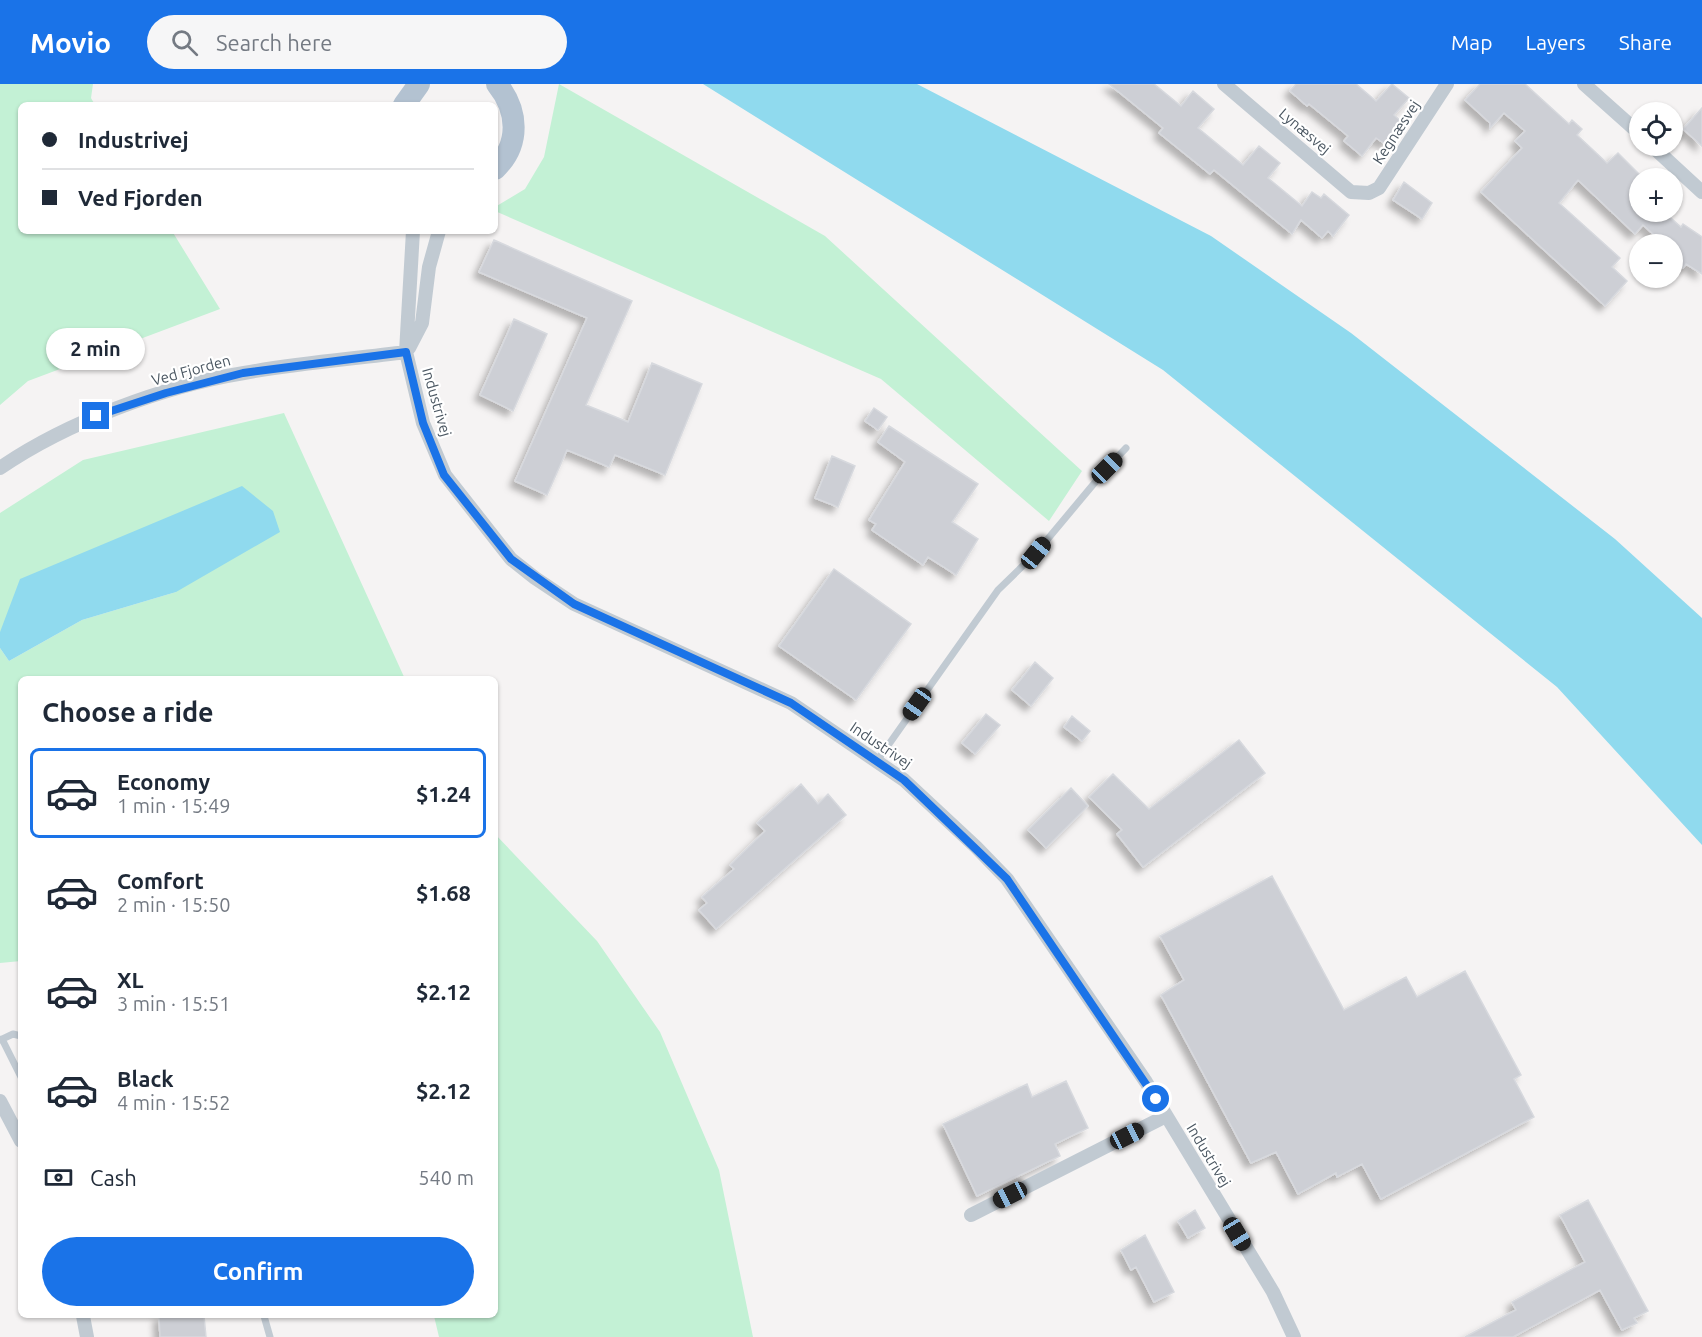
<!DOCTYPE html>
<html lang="en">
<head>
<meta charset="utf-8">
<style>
  :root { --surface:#fff; --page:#f6f6f7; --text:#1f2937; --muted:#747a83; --line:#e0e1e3; --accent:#1a73e8 }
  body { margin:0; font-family:Ubuntu,sans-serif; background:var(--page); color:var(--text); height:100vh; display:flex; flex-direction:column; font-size:22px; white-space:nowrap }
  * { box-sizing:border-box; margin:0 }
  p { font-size:20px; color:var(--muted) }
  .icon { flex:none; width:33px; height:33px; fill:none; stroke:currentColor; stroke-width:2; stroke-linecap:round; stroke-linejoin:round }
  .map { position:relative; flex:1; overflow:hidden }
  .sheet { position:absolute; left:18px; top:592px; width:480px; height:642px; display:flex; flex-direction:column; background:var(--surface); border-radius:9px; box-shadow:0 2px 4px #0004 }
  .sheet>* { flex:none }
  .banner { position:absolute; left:18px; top:18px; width:480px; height:132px; border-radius:9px; box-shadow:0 2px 4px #0004; display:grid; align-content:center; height:132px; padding:0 24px; background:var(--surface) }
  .controls { position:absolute; left:1629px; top:18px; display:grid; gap:12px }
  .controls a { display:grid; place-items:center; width:54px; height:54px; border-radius:50%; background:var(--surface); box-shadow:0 2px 4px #0004; font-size:30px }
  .end { position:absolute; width:27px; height:27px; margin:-14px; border:8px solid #1a73e8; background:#fff; box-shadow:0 0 0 3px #fff }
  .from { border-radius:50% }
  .bubble { position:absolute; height:42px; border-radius:21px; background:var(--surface); box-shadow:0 2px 4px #0004; font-size:20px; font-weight:700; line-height:42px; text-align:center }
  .car { position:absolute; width:18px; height:36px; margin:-18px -9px; border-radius:8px; box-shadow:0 0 4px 2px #0007; background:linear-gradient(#222 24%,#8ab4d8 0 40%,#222 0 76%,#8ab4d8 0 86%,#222 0) }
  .banner b { display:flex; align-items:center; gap:21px; height:57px; font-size:22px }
  .banner b+b { border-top:2px solid var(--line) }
  .banner i { width:15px; height:15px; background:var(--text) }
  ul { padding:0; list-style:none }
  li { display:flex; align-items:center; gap:18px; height:90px; margin:0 12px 9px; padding:0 12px; border:3px solid transparent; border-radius:9px }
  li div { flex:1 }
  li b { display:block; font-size:22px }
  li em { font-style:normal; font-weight:700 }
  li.selected { border-color:var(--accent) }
  li>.icon { width:54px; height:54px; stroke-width:1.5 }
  h2 { padding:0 24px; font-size:27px; line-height:72px }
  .pay { display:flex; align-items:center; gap:15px; height:66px; padding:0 24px; font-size:22px }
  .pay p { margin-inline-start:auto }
  .button { display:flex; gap:12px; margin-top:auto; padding:12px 24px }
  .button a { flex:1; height:69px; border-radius:36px; background:var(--accent); color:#fff; font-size:24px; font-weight:700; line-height:69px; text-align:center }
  header { display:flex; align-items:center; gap:36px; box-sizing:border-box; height:84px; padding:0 30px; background:var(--accent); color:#fff }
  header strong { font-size:28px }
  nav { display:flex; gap:33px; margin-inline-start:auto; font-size:21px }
  .search { width:420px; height:54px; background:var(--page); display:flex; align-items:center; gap:15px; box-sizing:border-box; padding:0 21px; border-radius:33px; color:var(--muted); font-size:22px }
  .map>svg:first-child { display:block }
  .green { fill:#c3f1d5 }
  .water { fill:#90daee }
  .building { fill:#cdcfd5; stroke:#d7d9de; stroke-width:1.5; filter:url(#shadow) }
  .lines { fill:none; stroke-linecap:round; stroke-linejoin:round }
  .service { stroke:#c1cad2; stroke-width:7 }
  .minor { stroke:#c1cad2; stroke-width:14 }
  .primary { stroke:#b3c2d1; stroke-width:22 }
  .route { stroke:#1a73e8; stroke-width:8 }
  .labels { text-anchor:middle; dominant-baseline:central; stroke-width:4.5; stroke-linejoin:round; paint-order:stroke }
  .street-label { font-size:15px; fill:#4a5661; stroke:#fff }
</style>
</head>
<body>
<header>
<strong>Movio</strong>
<div class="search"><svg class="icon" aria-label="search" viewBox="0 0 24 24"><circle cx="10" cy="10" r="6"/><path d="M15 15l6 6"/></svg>Search here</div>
<nav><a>Map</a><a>Layers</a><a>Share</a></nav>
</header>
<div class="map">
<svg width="1702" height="1253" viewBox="0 0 1702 1253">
  <defs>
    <filter id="shadow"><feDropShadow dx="-5.5" dy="5.5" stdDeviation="3" flood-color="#0004"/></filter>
  </defs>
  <rect width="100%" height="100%" fill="#f5f3f3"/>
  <path class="green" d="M0,0H93L91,14L95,21H21V147H172L220,225L28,297L0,321Z
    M559,0L825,152L1082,387L1049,437L881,295L495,127V123L525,105L544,73Z
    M284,329L405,595L21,596V877L0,879V564L9,577L82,536L176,508L0,548V429L83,376Z
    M495,750L597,857L660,948L719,1086L753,1253H439L434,1232H495Z"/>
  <path class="water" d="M703,0H917L1211,152L1351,249L1615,455L1702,534V761L1557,603L1163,286Z
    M242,402L273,427L280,448L176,508L82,536L9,577L0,564V548L20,495Z"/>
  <path class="building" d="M1109,0H1154L1181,22L1193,7L1214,25L1198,44L1243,81L1259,62L1280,79L1268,94L1302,122L1312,108L1321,114L1324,110L1349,131L1333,152L1328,147L1322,154L1301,136L1292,150L1214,86L1210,90L1159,49L1163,44Z
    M1296,0H1356L1376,17L1392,0L1409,14L1394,31L1403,39L1385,60L1376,54L1362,72L1344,57L1348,52L1309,20L1307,22L1290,7Z
    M1480,0H1525L1569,40L1572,36L1582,45L1577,51L1607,79L1618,69L1642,93L1640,94V128H1664L1681,143L1683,140L1702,153V190L1686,180L1683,184L1672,177V160H1664L1643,141L1635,150L1578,96L1559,119L1620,174L1612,183L1627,197L1605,222L1481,108L1522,64L1515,57L1525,47L1504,29L1490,44V39L1465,16Z
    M1702,24V62L1683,45Z
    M1404,98L1432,119L1422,135L1393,116Z
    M494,156L632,217L586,321L628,338L652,279L702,300L665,391L615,371L609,383L567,366L547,411L515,397L587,234L479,188Z
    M514,235L547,250L513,327L480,311Z
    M874,324L887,333L878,346L865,337Z
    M889,342L978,400L952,438L978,455L956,491L928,473L923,481L872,446L876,440L869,436L905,378L878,358Z
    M832,372L855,382L838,423L815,414Z
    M834,485L911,540L856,616L779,562Z
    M1035,578L1053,594L1031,622L1012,606Z
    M986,630L1000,641L975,670L962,659Z
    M1072,632L1090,647L1082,657L1064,643Z
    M1239,656L1265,689L1143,783L1117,750L1122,746L1089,713L1113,690L1149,725Z
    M801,700L818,720L828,710L846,731L716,845L699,826L707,819L702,813L734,785L730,781L765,747L757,739Z
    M1071,704L1088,722L1046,764L1028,746Z
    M1272,792L1344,926L1406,893L1417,913L1465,887L1521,991L1514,995L1534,1033L1381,1115L1362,1080L1337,1093L1336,1089L1298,1110L1276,1068L1251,1079L1161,911L1184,896L1160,852Z
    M1066,997L1088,1044L1055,1060L1060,1072L977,1112L943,1040L1027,1000L1032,1013Z
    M1588,1116L1648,1227L1634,1234L1637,1239L1622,1246L1600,1206L1513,1253H1465L1516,1226L1512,1218L1585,1178L1560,1131Z
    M1195,1126L1205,1144L1188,1154L1178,1137Z
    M1145,1151L1174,1208L1154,1218L1136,1183L1131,1186L1121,1166Z
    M159,1232H204L206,1253H160Z"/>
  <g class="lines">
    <path class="service" d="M877,677L998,506L1036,469L1107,384L1126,364
      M2,955L21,993
      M0,956L13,950L21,952
      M264,1232L270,1253"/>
    <path class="minor" d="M1224,0L1351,108L1369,109L1379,104L1447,0
      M1584,0L1640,50
      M1652,62L1702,108
      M413,147L406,268L423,339L445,391L511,475L535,494L574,520L791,619L904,696L976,763L1007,795L1146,998L1273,1208L1294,1253
      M409,264L422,239L429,183L439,147
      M0,384C67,338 164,302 244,289C298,279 353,275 406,268
      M0,1017L21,1057
      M971,1131L1166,1032
      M83,1232L87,1253"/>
    <path class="primary" d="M404,21L419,0
      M495,85C521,60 518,26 497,0"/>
  </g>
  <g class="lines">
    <path class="route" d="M96,332L166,309L243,289L406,268L423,339L444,391L511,475L574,520L791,619L904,696L1007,795L1156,1015"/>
  </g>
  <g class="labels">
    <g class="street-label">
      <text transform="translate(1305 47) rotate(40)">Lynæsvej</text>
      <text transform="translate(1396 48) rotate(-57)">Kegnæsvej</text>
      <text transform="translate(191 286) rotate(-15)">Ved Fjorden</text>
      <text transform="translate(437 318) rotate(74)">Industrivej</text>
      <text transform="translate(881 661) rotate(34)">Industrivej</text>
      <text transform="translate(1209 1071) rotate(59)">Industrivej</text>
    </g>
  </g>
</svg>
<div class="controls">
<a><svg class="icon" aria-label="locate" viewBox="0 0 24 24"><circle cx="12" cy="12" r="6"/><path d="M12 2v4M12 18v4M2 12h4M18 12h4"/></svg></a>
<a>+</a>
<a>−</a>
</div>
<i class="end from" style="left:1156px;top:1015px"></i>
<i class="end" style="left:96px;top:332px"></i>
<div class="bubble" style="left:46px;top:244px;width:99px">2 min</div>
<i class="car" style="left:1107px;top:384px;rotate:45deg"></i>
<i class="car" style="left:1036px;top:469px;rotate:39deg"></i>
<i class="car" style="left:917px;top:620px;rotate:215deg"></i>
<i class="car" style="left:1127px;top:1052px;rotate:63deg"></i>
<i class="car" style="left:1010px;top:1111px;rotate:243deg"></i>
<i class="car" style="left:1237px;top:1150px;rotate:149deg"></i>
<div class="banner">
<b><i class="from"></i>Industrivej</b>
<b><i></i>Ved Fjorden</b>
</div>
<section class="sheet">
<h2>Choose a ride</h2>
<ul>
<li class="selected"><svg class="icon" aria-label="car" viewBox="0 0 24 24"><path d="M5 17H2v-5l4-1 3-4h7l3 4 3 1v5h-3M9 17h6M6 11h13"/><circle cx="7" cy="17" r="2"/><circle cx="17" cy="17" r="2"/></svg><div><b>Economy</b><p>1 min · 15:49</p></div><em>$1.24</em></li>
<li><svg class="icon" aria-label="car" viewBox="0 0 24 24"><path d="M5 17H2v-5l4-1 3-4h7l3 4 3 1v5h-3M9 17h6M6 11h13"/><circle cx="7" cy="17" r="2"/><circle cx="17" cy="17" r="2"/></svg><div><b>Comfort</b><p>2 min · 15:50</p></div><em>$1.68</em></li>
<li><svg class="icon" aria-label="car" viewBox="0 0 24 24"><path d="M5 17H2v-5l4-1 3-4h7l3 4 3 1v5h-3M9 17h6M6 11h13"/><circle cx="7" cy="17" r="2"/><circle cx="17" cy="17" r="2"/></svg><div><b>XL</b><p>3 min · 15:51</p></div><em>$2.12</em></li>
<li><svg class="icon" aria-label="car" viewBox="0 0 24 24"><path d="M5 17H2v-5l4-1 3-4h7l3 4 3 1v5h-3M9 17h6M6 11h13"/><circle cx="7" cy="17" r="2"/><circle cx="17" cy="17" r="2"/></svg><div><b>Black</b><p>4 min · 15:52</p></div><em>$2.12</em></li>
</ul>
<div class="pay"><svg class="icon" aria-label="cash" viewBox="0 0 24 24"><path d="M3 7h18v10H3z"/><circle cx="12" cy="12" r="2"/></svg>Cash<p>540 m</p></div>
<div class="button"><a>Confirm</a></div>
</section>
</div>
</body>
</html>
